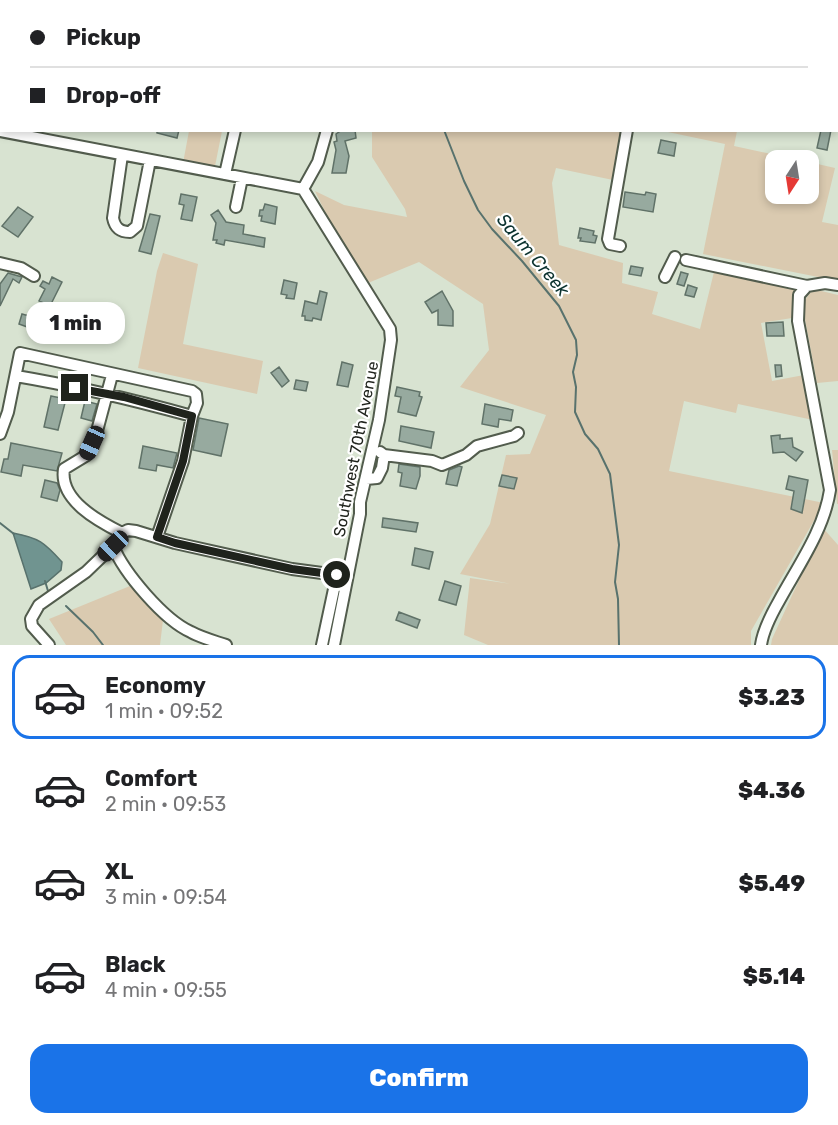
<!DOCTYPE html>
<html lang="en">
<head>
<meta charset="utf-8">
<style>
  :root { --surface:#fff; --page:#f6f6f6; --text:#202124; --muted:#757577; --line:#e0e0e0; --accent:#1a73e8 }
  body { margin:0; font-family:Rubik,sans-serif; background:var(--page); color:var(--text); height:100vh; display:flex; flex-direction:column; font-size:22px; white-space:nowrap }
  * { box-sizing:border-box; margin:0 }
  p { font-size:20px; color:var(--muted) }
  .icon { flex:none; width:33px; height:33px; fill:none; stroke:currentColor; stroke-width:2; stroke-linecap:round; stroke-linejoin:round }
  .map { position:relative; height:645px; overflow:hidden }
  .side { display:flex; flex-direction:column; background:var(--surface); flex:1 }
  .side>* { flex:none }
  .hud { position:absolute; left:0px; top:0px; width:838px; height:132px; box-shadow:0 3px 9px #0003; display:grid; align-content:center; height:132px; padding:0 30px; background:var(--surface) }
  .needle { width:39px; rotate:192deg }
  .tools { position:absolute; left:765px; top:150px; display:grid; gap:12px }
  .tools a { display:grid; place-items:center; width:54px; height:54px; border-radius:12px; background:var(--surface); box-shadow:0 3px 9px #0003; font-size:30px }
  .end { position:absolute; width:27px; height:27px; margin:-14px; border:8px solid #1f231c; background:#fff; box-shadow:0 0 0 3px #fff }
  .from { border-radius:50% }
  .bubble { position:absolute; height:42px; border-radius:18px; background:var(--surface); box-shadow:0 3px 9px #0003; font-size:20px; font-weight:800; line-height:42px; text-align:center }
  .car { position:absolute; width:18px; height:36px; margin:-18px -9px; border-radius:8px; box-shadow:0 0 4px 2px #0007; background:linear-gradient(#222 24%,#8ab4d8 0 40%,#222 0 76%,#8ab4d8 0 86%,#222 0) }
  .hud b { display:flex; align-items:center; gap:21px; height:57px; font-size:22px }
  .hud b+b { border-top:2px solid var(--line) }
  .hud i { width:15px; height:15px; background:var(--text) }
  ul { padding:10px 0 0; list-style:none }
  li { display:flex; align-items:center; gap:18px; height:84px; margin:0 12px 9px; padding:0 18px; border:3px solid transparent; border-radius:18px }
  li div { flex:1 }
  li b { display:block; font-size:22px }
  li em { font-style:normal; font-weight:800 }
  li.active { border-color:var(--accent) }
  li>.icon { width:54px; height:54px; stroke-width:1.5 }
  .action { display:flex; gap:12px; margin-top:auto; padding:12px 30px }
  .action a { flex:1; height:69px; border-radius:18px; background:var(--accent); color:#fff; font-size:24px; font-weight:800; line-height:69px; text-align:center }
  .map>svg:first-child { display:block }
  .green { fill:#dacab0 }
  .water { fill:#709490; stroke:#58726d; stroke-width:1.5 }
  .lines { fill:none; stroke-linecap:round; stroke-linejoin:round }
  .stream { stroke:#58726d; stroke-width:2 }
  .building { fill:#97aa9f; stroke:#607268; stroke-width:1.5 }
  .minor-casing { stroke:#525c4d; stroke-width:14 }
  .minor { stroke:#fff; stroke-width:10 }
  .route { stroke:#1f231c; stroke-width:8 }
  .labels { text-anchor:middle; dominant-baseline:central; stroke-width:4.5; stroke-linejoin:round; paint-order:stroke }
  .street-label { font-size:16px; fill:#1f231c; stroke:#fff }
  .water-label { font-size:18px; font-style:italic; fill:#0b322f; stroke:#fff }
</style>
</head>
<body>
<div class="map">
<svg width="838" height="645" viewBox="0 0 838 645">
  <rect width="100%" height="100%" fill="#d8e3d1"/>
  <path class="green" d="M216,0H476L216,1Z
    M585,0H759L591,2Z
    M189,131H222L215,166L183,163Z
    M372,131H622L613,180L556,168L552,183L559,245L623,263L622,283L658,292L652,314L700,329L714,272L795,288L792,318L761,323L772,381L804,375L813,420L738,404L736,413L684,401L669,471L824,503L751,631V645H488L464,635L470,578L511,584L460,574L490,524L506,455L530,454L546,415L460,387L489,350L483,304L419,262L368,283L337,237L315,191L344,205L407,217L405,209L372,157Z
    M663,131H737L734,146L799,160H776V194H808L809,162L835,168L822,222L838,225V281L703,254L725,144Z
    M163,253L198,264L183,344L263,361L257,394L138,368L157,271Z
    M813,289L838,295V381L817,383L802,304Z
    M832,450H838V504H837Z
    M823,528L838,545V645H771L772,639Z
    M130,586L163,620L160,645H66L49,619Z"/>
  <path class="water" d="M13,533C39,538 44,542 62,562L61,570L46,583L31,589Z"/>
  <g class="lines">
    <path class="stream" d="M418,2V0
      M444,130L464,181L478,210L492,229L522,261L559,306L576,340L577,355L573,372L576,387L575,412L585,434L598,449L610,474L619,545L615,582L618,599L619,645
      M0,523L14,534
      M45,581L48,591
      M66,606L93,632L103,645"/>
  </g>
  <path class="building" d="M157,130H179L177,138L157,133Z
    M342,130H355L356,138L345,141L349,156L346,173H332L336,150L334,142L337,141L336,134Z
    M821,130H831L827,150L817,148Z
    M661,140L676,143L674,156L658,153Z
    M625,192L645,195L646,192L656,194L653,212L623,207Z
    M181,194L197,197L192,221L181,219L184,205L179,204Z
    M265,204L277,207L275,224L261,221L262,216H259L260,210H263Z
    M18,207L33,217L18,237L2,226Z
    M218,210L226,222L244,225L243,234L265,238L264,247L225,240L224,245L216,243L217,240H213L216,223L211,215Z
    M150,214L160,216L151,254L139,251Z
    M580,228L594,231L593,235L597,236L595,243L580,241L581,238H578Z
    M631,266L643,268L641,276L629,274Z
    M681,272L688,274L684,286L677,284Z
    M8,273L22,277L19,283L13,279L0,306V284Z
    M52,277L62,282L50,306L39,301L45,289L40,286L43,281L49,284Z
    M284,280L297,283L294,299L286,298L287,295L281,294Z
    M688,285L697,288L694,297L685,295Z
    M320,291L327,293L321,320L313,318L312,321L305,320V316H302L305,301L317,304Z
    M442,291L453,311V326L438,325V310L432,313L425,302Z
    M22,314L33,317L30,328L19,324Z
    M783,322L784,336H767L766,323Z
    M342,362L353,365L348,387L337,385Z
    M775,365H781L782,376L776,377Z
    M279,367L289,381L282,387L271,373Z
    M296,380L308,382L306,391L294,389Z
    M397,387L420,392L419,396L422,397L416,416L398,412L401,397L395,396Z
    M51,396L66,399L58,430L44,427Z
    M85,401L97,404L92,421L81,418Z
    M485,404L513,410L511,421L499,419L498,427L482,424Z
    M199,418L228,424L221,456L193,450Z
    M401,426L434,432L431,448L399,441Z
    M780,435V439L792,438L793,447L803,452L796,461L784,452L773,453L771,436Z
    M11,443L62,453L57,471L23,465L21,476L1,472L4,459H8Z
    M143,446L177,453L173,468L157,465L156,471L139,468Z
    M399,464L420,467V476L416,489L400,486L402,473L398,472Z
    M459,466L462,467L457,486L446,484L449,470Z
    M502,475L517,478L514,489L499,486Z
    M789,476L808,480L802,513L791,509L794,491L786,489Z
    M45,480L57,483L60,490L57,501L41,497Z
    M383,518L418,523L416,532L382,527Z
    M415,548L433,552L429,569L412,565Z
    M445,581L461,586L456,605L439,600Z
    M399,612L420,620L417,628L396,620Z"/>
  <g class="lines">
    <g class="minor-casing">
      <path id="minor" d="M0,131L303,189L390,329L391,340L379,420L360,502V514L334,645
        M122,155L113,218C115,228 120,232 130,232L137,226L150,160
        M225,174L235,130
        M303,189L318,162L327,130
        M236,207L242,178
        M620,246L610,244L608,239L627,130
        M686,260L807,286L825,283L838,285
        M0,263L21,268L34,276
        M665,277L675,257
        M112,375L97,431L87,455L64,469C59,500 98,521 122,533
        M16,376C76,386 134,400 192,416
        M0,434L8,412L20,353L192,391L196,394L197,403L192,416L183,461L157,537
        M384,455L432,461L442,465L466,455L477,446L514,436L518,433
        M366,479L377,478L382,468L384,455L380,452
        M113,546C124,573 164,620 191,632C202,638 214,641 226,645
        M49,645L32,626L31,619L39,605L86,572L113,546L122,533L128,530L136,531L175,543L292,569L337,575L322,645
        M761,645C763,630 771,615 779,601C798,566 824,530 830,490L798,321L799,295L807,286"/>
    </g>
    <use href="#minor" class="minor"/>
  </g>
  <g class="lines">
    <path class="route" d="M75,388L124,397L192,416L183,461L157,537L175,543L292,569L337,575"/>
  </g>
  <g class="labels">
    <g class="street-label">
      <text transform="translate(356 449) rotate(-79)">Southwest 70th Avenue</text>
    </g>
    <g class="water-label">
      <text transform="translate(533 255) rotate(50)">Saum Creek</text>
    </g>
  </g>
</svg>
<div class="tools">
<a><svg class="needle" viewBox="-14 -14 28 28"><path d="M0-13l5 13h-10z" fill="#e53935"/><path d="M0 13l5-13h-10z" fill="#757577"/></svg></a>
</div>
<i class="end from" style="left:337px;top:575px"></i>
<i class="end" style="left:75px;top:388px"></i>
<div class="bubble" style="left:26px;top:302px;width:99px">1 min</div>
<i class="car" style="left:92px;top:443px;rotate:204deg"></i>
<i class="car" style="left:113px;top:546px;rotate:226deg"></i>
<div class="hud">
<b><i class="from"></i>Pickup</b>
<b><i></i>Drop-off</b>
</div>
</div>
<section class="side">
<ul>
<li class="active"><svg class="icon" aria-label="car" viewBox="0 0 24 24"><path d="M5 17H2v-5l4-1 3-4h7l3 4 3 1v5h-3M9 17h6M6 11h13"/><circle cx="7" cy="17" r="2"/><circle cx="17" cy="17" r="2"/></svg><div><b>Economy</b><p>1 min · 09:52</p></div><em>$3.23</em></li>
<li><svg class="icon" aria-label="car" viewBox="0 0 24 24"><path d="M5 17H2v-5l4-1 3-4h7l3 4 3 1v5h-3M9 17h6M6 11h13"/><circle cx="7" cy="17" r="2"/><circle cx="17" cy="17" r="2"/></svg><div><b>Comfort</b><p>2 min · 09:53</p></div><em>$4.36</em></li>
<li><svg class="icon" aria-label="car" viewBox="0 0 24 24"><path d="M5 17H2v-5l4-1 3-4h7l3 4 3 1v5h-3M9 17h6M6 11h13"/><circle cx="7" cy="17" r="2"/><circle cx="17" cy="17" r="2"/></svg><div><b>XL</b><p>3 min · 09:54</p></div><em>$5.49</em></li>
<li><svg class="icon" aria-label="car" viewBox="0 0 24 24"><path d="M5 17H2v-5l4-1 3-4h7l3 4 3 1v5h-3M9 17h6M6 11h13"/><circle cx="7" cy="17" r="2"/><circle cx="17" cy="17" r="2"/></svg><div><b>Black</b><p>4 min · 09:55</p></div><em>$5.14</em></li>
</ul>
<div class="action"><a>Confirm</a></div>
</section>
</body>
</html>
